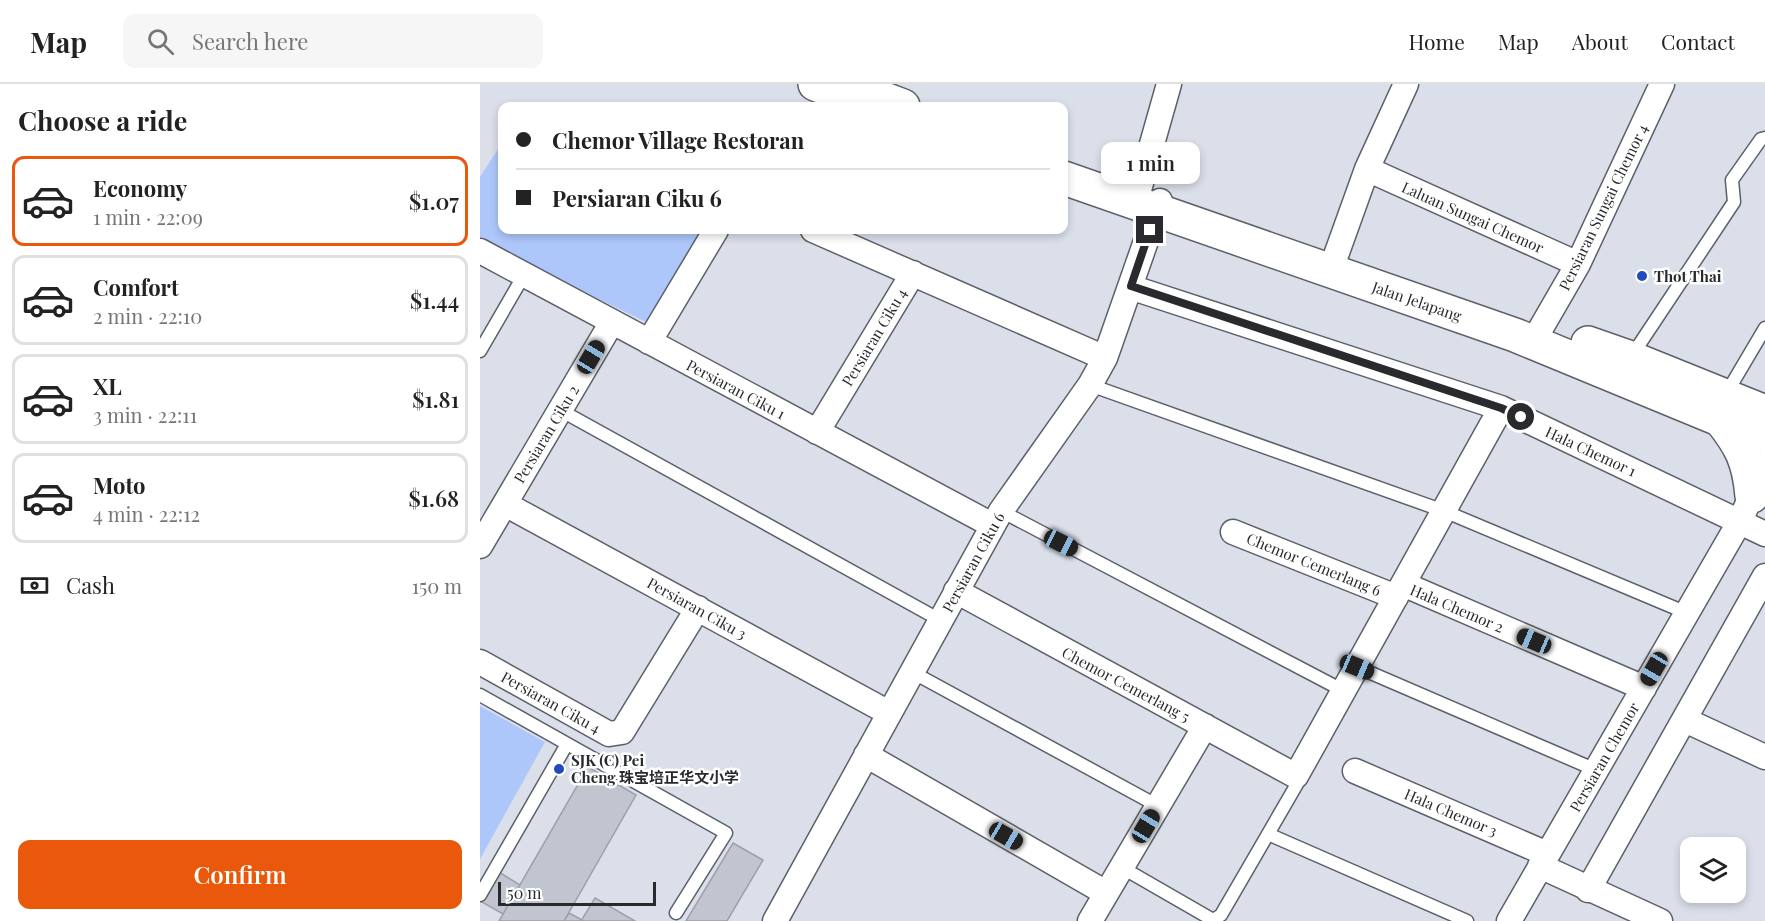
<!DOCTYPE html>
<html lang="en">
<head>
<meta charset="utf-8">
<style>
  :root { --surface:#fff; --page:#f6f6f6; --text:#222; --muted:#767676; --line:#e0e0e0; --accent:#ea580c }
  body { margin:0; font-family:"Playfair Display","Noto Sans SC",serif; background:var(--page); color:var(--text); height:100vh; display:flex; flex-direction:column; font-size:22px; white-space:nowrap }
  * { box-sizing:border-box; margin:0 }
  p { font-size:20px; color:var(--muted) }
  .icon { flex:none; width:33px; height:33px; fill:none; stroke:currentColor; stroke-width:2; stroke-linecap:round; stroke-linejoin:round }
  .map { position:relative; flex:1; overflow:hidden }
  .sheet { display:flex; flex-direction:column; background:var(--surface); width:480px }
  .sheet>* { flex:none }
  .guide { position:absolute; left:18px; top:18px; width:570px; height:132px; border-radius:12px; box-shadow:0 3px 9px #0003; display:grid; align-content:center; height:132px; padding:0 18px; background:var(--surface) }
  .controls { position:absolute; left:1200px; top:753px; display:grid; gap:12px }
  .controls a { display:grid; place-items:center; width:66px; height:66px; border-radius:12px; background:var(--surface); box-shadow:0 3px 9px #0003; font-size:30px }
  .scale { position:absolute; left:18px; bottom:15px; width:158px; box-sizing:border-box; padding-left:6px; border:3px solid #282a2e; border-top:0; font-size:16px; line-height:21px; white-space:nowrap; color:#282a2e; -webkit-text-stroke:4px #fff; paint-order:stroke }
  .end { position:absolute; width:27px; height:27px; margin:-14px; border:8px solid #282a2e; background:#fff; box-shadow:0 0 0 3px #fff }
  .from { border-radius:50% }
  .bubble { position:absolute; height:42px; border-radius:12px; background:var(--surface); box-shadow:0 3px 9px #0003; font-size:20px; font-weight:600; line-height:42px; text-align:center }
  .car { position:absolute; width:18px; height:36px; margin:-18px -9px; border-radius:8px; box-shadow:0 0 4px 2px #0007; background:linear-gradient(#222 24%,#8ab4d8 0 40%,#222 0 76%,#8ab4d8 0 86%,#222 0) }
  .guide b { display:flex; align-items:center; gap:21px; height:57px; font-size:22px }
  .guide b+b { border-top:2px solid var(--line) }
  .guide i { width:15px; height:15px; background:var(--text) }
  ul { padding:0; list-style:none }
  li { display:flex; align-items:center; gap:18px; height:90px; margin:0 12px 9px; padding:0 6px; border:3px solid var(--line); border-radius:12px }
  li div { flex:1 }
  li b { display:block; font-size:22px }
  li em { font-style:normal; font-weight:600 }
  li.current { border-color:var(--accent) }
  li>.icon { width:54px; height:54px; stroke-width:1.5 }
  h2 { padding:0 18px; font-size:27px; line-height:72px }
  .pay { display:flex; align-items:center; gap:15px; height:66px; padding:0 18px; font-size:22px }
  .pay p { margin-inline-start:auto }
  .button { display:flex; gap:12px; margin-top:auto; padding:12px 18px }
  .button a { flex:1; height:69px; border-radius:12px; background:var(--accent); color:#fff; font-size:24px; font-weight:600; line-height:69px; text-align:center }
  header { display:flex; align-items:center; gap:36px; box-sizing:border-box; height:84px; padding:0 30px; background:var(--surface); border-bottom:2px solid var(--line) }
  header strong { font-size:28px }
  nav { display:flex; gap:33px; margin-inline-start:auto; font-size:21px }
  .search { width:420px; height:54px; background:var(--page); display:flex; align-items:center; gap:15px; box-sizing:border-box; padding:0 21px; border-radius:12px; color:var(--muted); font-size:22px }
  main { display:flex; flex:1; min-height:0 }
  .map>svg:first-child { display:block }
  .park { fill:#aec7fb }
  .building { fill:#c0c5cf; stroke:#9ba0aa; stroke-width:1.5 }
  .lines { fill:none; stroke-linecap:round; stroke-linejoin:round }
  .lane-casing { stroke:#5c6069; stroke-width:15 }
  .street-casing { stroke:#5c6069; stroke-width:27 }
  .primary-casing { stroke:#5c6069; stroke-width:36 }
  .lane { stroke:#fff; stroke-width:12 }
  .street { stroke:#fff; stroke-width:24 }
  .primary { stroke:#fff; stroke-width:33 }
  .route { stroke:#282a2e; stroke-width:8 }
  .poi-dot { fill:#224bb9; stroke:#fff; stroke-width:2 }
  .labels { text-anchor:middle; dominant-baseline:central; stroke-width:5; stroke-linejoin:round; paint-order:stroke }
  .street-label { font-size:15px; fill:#282a2e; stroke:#fff }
  .poi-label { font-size:15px; font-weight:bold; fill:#282a2e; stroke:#fff; text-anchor:start }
</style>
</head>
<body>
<header>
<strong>Map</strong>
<div class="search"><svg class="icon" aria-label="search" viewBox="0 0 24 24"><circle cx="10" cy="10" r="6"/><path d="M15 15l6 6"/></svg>Search here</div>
<nav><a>Home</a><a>Map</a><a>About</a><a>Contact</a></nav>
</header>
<main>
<section class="sheet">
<h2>Choose a ride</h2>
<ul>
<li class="current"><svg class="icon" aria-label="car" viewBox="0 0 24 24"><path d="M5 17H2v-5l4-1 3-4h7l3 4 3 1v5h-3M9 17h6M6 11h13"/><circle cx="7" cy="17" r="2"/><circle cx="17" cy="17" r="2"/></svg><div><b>Economy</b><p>1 min · 22:09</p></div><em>$1.07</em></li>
<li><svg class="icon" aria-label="car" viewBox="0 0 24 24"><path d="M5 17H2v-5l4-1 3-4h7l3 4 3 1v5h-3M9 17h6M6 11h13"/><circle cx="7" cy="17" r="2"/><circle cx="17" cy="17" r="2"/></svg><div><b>Comfort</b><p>2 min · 22:10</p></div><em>$1.44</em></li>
<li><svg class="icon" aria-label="car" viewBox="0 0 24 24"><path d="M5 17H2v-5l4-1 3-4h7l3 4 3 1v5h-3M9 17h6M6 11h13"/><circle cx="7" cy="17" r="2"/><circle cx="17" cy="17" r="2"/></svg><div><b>XL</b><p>3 min · 22:11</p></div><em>$1.81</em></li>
<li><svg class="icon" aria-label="car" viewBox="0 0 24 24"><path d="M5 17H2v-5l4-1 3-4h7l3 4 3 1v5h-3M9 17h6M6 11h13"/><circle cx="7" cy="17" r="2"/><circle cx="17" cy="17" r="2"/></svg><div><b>Moto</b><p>4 min · 22:12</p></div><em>$1.68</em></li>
</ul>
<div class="pay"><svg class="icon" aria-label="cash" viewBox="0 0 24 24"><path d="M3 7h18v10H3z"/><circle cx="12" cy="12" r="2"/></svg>Cash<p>150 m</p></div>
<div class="button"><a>Confirm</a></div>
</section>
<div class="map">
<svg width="1285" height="837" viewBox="0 0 1285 837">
  <rect width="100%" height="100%" fill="#dadfea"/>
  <path class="park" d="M22,59V146H227L166,238L0,157V93Z
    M0,622L65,658L0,775Z"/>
  <path class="building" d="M108,683L156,711L84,837H19Z
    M253,759L283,776L247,837H206Z
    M14,785L40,801L23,830L0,817Z
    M115,814L155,837H101Z
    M89,829L102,836L101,837H84Z"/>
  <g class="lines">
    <g class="lane-casing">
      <path id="lane" d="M0,267L44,191
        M1151,273L1254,118L1252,96L1281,55L1285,54
        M610,301L964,427L1207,529
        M1246,310L1285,244
        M80,326L460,536
        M521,427L864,607
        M877,583L1116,686
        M432,588L678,722
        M0,611L246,749L196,829
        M788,750L987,837
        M641,783L733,836L741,831L817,700L816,692
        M0,811L87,660"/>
    </g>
    <g class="street-casing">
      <path id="street" d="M887,85L1098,180
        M655,120L689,0
        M333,146L625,274
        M0,167L512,441
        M855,174L887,85L926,0
        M650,203L1021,324L1285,450
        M1061,244L1098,180L1182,0
        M169,258L236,146
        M337,348L433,189
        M25,420L409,629
        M753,448L916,513
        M0,462L132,238
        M923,500L1164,604
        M476,507L816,692L1021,324
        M0,578L129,650L142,648L218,524
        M1205,636L1285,673
        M386,671L626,809
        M875,687L1067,770
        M1060,782L1180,837
        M1108,806L1285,492
        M295,837L521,427L610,301L625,274L680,117
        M610,837L725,642
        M1029,837L1260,437L1285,381"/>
    </g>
    <g class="primary-casing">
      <path id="primary" d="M335,0L393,22
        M373,3L423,22
        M584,94L1035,251L1285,354
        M1108,259L1151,274L1285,328
        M1239,334C1261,361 1269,377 1272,412"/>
    </g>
    <use href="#lane" class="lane"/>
    <use href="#street" class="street"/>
    <use href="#primary" class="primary"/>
  </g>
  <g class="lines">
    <path class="route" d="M670,146L651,202L1021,324L1041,333"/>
  </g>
  <g class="poi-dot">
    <circle cx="1162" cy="192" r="6"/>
    <circle cx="79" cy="685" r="6"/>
  </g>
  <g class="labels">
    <g class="street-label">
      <text transform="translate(1123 123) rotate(-64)">Persiaran Sungai Chemor 4</text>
      <text transform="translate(993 133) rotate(24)">Laluan Sungai Chemor</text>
      <text transform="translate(937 217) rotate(19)">Jalan Jelapang</text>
      <text transform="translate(394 253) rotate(-59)">Persiaran Ciku 4</text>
      <text transform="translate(256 305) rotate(28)">Persiaran Ciku 1</text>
      <text transform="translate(66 350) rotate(-59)">Persiaran Ciku 2</text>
      <text transform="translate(1111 367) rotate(25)">Hala Chemor 1</text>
      <text transform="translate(493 478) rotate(-61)">Persiaran Ciku 6</text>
      <text transform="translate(834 480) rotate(22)">Chemor Cemerlang 6</text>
      <text transform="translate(217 524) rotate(29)">Persiaran Ciku 3</text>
      <text transform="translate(977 524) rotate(23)">Hala Chemor 2</text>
      <text transform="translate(646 600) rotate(28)">Chemor Cemerlang 5</text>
      <text transform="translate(71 618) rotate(29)">Persiaran Ciku 4</text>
      <text transform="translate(1124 673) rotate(-60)">Persiaran Chemor</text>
      <text transform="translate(971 728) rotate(23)">Hala Chemor 3</text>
    </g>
    <g class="poi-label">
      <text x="1174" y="192">Thot Thai</text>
      <text x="91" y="676">SJK (C) Pei<tspan x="91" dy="17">Cheng 珠宝培正华文小学</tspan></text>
    </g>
  </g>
</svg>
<div class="controls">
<a><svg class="icon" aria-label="layers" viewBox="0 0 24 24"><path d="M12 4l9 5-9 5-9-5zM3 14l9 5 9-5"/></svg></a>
</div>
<div class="scale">50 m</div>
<i class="end from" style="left:1041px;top:333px"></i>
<i class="end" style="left:670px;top:146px"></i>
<div class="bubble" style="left:621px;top:58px;width:99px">1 min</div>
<i class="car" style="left:111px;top:273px;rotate:31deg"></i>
<i class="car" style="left:581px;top:459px;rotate:117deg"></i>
<i class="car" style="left:1054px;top:557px;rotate:293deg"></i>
<i class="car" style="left:877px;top:583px;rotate:113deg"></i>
<i class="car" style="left:1174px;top:585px;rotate:210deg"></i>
<i class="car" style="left:666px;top:742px;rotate:31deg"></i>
<i class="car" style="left:526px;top:752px;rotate:120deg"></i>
<div class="guide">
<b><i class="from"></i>Chemor Village Restoran</b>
<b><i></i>Persiaran Ciku 6</b>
</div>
</div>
</main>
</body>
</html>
